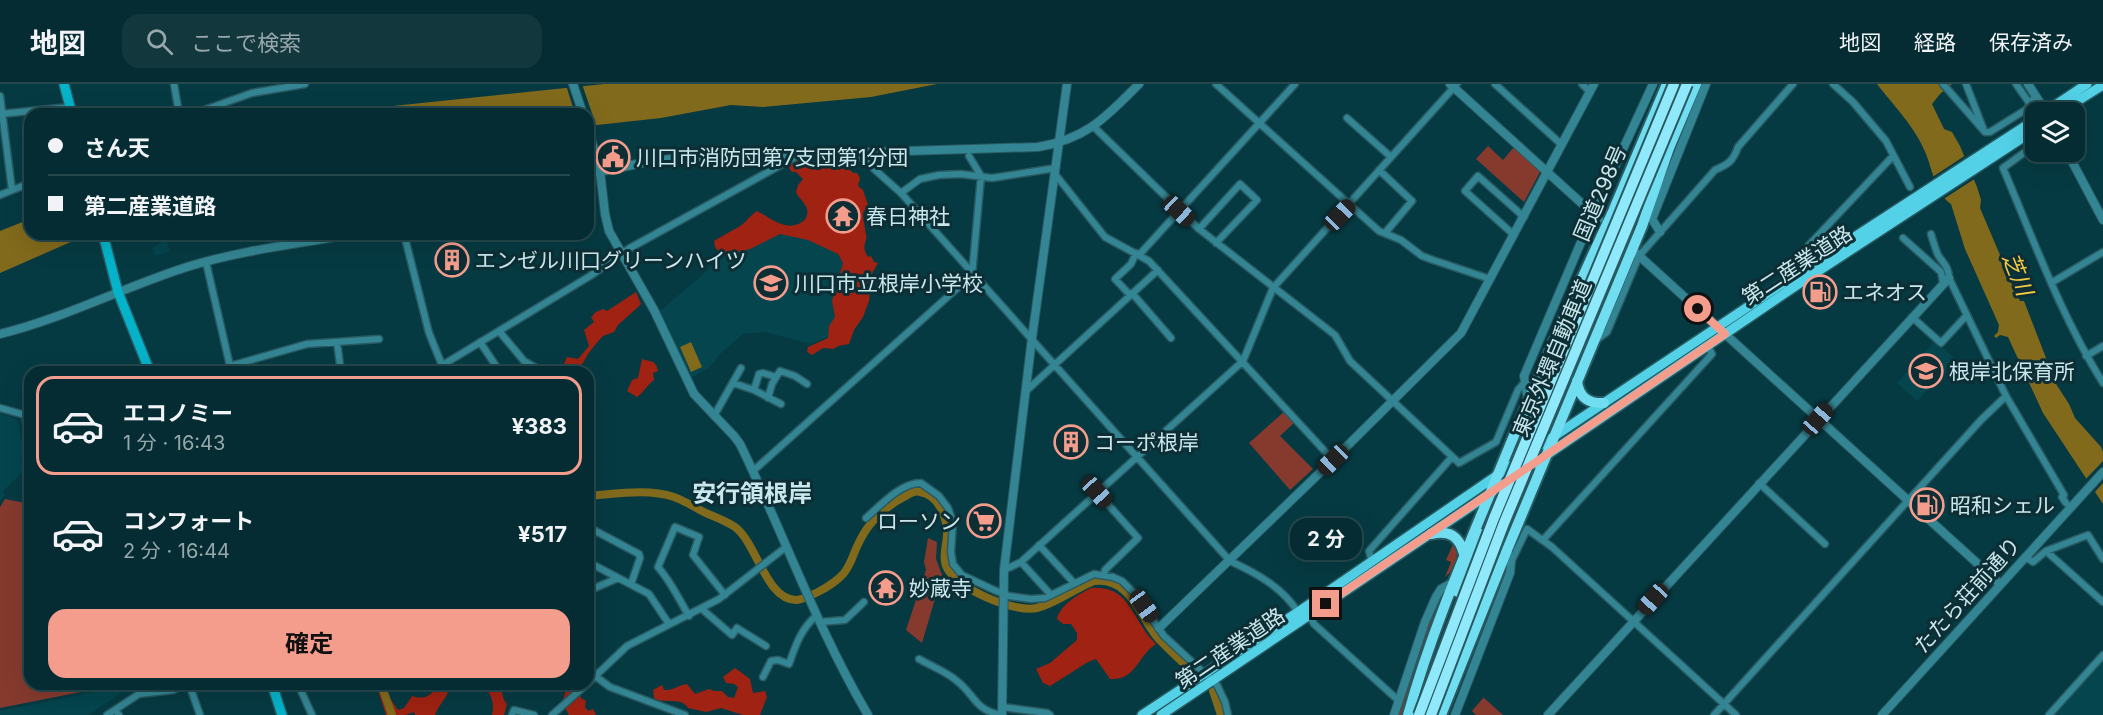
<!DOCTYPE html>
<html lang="ja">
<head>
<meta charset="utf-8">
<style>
  :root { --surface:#042c32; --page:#12383e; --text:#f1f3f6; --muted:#97a7ac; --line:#25484d; --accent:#f49d8d }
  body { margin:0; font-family:Inter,"Noto Sans JP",sans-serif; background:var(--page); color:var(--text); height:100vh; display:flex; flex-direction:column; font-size:22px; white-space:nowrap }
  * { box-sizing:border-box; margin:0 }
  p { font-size:20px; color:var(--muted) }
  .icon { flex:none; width:33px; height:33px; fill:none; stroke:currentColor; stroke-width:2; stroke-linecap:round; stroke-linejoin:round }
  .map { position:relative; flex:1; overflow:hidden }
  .sheet { position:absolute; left:24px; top:282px; width:570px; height:324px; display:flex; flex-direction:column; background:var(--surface); border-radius:18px; box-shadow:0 6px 24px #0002,0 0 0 2px var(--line) }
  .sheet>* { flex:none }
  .top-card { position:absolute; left:24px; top:24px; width:570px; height:132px; border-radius:18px; box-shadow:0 6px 24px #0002,0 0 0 2px var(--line); display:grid; align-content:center; height:132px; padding:0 24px; background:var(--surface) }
  .controls { position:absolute; left:2025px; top:18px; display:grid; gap:12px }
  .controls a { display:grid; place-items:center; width:60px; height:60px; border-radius:12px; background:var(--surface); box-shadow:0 6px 24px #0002,0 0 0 2px var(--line); font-size:30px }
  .end { position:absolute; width:27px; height:27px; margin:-14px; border:8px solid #f49d8d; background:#111; box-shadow:0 0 0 3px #111 }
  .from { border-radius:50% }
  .bubble { position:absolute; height:42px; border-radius:18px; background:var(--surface); box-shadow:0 6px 24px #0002,0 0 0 2px var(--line); font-size:20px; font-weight:700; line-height:42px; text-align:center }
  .car { position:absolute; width:18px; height:36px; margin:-18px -9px; border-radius:8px; box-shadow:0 0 4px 2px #0007; background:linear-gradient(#222 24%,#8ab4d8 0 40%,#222 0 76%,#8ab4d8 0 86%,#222 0) }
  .top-card b { display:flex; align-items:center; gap:21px; height:57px; font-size:22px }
  .top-card b+b { border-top:2px solid var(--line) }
  .top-card i { width:15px; height:15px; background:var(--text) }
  ul { padding:10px 0 0; list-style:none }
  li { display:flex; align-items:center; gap:18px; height:99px; margin:0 12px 9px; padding:0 12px; border:3px solid transparent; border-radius:18px }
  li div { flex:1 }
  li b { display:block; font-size:22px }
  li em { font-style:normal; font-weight:700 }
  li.current { border-color:var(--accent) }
  li>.icon { width:54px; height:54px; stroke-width:1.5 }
  .action { display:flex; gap:12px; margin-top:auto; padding:12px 24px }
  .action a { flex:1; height:69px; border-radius:18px; background:var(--accent); color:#111; font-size:24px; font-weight:700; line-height:69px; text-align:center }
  header { display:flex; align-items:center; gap:36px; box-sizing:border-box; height:84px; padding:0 30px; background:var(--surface); border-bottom:2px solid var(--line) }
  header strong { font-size:28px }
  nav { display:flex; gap:33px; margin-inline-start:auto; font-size:21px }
  .search { width:420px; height:54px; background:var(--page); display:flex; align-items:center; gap:15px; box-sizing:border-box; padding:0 21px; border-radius:18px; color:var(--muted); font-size:22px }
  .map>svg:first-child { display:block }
  .built { fill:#04454e }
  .green { fill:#863a2e }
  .forest { fill:#9f2212 }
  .water { fill:#826a1c }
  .pier { fill:#063a42 }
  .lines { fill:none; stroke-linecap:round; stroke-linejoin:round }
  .canal { stroke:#826a1c; stroke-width:8 }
  .trunk-tunnel { stroke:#23545c; stroke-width:10; stroke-dasharray:10 5; stroke-linecap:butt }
  .minor-casing { stroke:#295961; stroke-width:9 }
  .tertiary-casing { stroke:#295961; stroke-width:10 }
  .secondary-casing { stroke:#295961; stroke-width:12 }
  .primary-casing { stroke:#295961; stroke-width:12 }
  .trunk-casing { stroke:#295961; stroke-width:14 }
  .minor { stroke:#348593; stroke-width:6 }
  .tertiary { stroke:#348593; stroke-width:8 }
  .secondary { stroke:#04b3ca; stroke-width:9 }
  .primary { stroke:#52d1e7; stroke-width:9 }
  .trunk { stroke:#70ddf0; stroke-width:10 }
  .motorway-bridge-casing { stroke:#295961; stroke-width:14; stroke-linecap:butt }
  .motorway-bridge { stroke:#8fe9fa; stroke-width:10 }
  .route { stroke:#f49d8d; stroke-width:8 }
  .labels { text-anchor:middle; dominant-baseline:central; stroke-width:6; stroke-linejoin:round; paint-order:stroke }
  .poi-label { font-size:21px; fill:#c9e7ed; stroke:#0d2e34; text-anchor:start }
  .street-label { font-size:21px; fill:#c9e7ed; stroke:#0d2e34 }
  .water-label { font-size:22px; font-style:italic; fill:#f6cc42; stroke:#0d2e34 }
  .quarter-label { font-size:24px; font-weight:bold; fill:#c9e7ed; stroke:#0d2e34 }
</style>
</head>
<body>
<header>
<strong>地図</strong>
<div class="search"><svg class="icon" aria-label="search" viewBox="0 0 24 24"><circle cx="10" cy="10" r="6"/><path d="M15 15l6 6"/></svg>ここで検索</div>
<nav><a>地図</a><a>経路</a><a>保存済み</a></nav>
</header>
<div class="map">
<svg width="2103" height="631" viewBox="0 0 2103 631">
  <rect width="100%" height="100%" fill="#063a42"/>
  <path class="built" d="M761,147L860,163L831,252L810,260L765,248L743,250L722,268L709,284L691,294L660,227L724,172Z
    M166,156L170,167L155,172L152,164Z
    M1935,257L1956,275L1917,317L1897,299Z
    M0,330L15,334L18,337L25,374L21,378L25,386L3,407L5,411L0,417Z
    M2103,576V631H2053Z
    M135,600L88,631H0V627Z"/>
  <path class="green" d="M1488,62L1503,76L1514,63L1540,88L1524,118L1476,75Z
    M1285,327L1295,338L1280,352L1313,385L1290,406L1249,359Z
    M5,415L30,420V600H121L0,624V423Z
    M928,454L937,458L936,475L942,491L922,559L906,546L926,486L924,478Z
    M1454,458C1460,471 1456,484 1445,493L1451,478L1446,476Z
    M1445,510L1401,631H1397L1433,527L1440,512Z
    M1484,613V614L1503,631H1476L1472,627Z"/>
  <path class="forest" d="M801,75L809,83L849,85L853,89H857L860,94L858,102L863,106L868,121L863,129C863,137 865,143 866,150C868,159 860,160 868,173L871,172L874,178L878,179L870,193L874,198L870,203L869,217L863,233L854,246L849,260L838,262L833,265L823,264L812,271L807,268L808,263L828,254L829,242L835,233L832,217L843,179L838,170L808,156L780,150L750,165L734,169L729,172L721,171L715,163L714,157C722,152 729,148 737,144C745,140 749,132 757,127C772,135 786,148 802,138C807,135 808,130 807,125C805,118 799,115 796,108L798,101L803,95L796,88H792L789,84L793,78Z
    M636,208L641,220L638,223L618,241L614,248L603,252C600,255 588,269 587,272C581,283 578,288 564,288L563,282L567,273L578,275L589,262L584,246L594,238L591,233L596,228L603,225L607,227Z
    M642,275C651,278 656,276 658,287L653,289L654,296C647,301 644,308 637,313L627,307L632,296L638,294Z
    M1091,504C1132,501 1132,538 1156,560C1138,571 1136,597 1110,595L1096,575L1088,578L1050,602L1043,599L1036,585L1050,579L1077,556V549L1071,540H1063L1057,535C1060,521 1079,510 1091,504Z
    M735,584L750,595L753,609L765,607L767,613L760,631H743L721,624L706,628L688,624C681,612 665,621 654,614L653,606L662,601L664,606C672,607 679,601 687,600L695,610L709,605L714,607H722L728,613L734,614L738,603L734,600L726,599L723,593Z
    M376,600H388L387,610L398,626L404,624L412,612C425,616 432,612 437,600H450C448,615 440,618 435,631H415L414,628L405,631H386Z
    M479,600H503L501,602C502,608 503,616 507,620L504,631H492C495,619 491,606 479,600Z
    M571,600H577L581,614L586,617L585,623L588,627L593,625L596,631H569L562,619L566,606Z"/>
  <path class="water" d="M604,0H937L871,13L763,23L731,21L661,34L588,42V30H317Z
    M1877,0H1952L1940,10L1932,20L1944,45L1952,48L1960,62L1977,103L1981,116L1980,124L2000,171V176L2020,217H2024L2056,300L2069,320L2075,334L2101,363L2103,368V420L2043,329L2008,253L2000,251L1996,254L1994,252L1998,248L1999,241L1965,165L1951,120C1936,110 1932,85 1926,70C1916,44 1894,22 1877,0Z
    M30,135V150H89L0,189V147Z
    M691,258L702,283L691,288L680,263Z"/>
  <path class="pier" d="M582,0L597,44L588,45V30H575L566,1Z
    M1966,71L1976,94L1942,116L1931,94Z
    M2103,377V399L2093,410L2084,397Z"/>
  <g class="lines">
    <path class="canal" d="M588,412C615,410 648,404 674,413C685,417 696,424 706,429C715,433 726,437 735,443C757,459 766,517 797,516C804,515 812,511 818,508C858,487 846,476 866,446C875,433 890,420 904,413C909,410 914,406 920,408C939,411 947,433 947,450C947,460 942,472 946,482C955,504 1013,529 1037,524C1055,520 1076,504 1094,497C1130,493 1139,531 1157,553C1168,565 1180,576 1192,587
      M381,600L392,631
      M1213,607L1221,631"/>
    <path class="trunk-tunnel" d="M1511,440L1570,299
      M1482,450L1542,300"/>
    <g class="minor-casing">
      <path id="minor" d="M174,0L179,30
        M1216,0L1379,147L1401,156L1422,172L1433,176L1490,195
        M1495,0L1562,61
        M1582,0L1590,8
        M1833,0L1853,18L1886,57L1910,103
        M1943,0L1985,48H1990L2027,25L2035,12
        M1966,0L1983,44
        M2016,0L2030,20
        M0,12L12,106
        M0,30L70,23
        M193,30L252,9L305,0
        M1347,34L1391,73
        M1094,43L1199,145L1335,251L1350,277L1459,379L1496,358L1518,306L1524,299
        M2036,60L2003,84C2034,157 2061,232 2103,299
        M855,68L901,109L1230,477C1256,489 1282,503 1298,528
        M1379,86L1412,117L1385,149
        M1055,90L1105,153L1149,177L1333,376
        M901,109L920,95L939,91L961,90L992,94L1056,84
        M0,111L30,99
        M1199,145L1240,100L1257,116L1216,159
        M404,150L429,249L442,281
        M1931,150C1933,157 1935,164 1938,171C1943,179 1949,183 1949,194L2006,312L2064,411L2062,413L2066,419
        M1514,151L1465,107L1478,92L1524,133
        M1903,154L1941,188L1943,198
        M1139,171L1295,0
        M206,178L230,282L307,260L379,255
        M1814,180L1807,168L1809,161L1893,72
        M2051,199L2103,168
        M1132,209L1171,254
        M1130,211L1115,195L1131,180L1136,169
        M1912,233L1941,259L1967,231
        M499,247L524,277L543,288
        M1596,256L1607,248L1639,172L1715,86C1729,80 1733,77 1738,63L1793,0
        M337,258L341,288
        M480,258L500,288
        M2086,272L2103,262
        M431,288L590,192L630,164L799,71
        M733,299L754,306L781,320
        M754,306L759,290L763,289L776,293
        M1026,307L1158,186
        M768,314L772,300L780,287L795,292L807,300
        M0,324L25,331L30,364
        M714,332L741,284
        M753,387L972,191L981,92L969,72
        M1759,399L1825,460
        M1097,408L1138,454L1105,486L1104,491
        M866,434C881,421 900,399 921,399L939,412L948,424L953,438L951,468L953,480L962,491L994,506L1009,512L1031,515L1045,514L1094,490L1113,493L1122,497L1135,510L1164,552L1217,601L1225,618L1228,631
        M588,443L639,470L640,474L631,500
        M1543,456L1712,270L1708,262
        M1039,461L1074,499
        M2046,467L2103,518
        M2025,473L2033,478L2046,467L2088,451L2103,475
        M588,478L649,510L669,540
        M1021,478L1051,511
        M1372,478L1369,467L1452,373
        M1511,478L1527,445L1552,463L1736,631
        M1004,486L1021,478L1243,277L1273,204L1457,0
        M588,507L618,494
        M702,525L732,551L737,544L766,562
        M1309,531L1314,540L1399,617
        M689,532C678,514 672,499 658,483L675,443L699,453L693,471L725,511
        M820,538L845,536L864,518
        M919,575C931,582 947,588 957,597C976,612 974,626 1002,631
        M595,592L610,603L685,631
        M763,593L771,577L778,576L789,580C796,560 801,545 817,531
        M588,599L627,562L719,515L786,463
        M189,600L200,631
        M298,600L312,631
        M1002,623L1047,629L1050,631
        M118,630L119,631
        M107,631L139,610L173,606L184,600
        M512,631L514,626L534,631
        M552,631L587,600
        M1714,631L1981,336L2006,312
        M2049,631L2103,571"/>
    </g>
    <g class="tertiary-casing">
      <path id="tertiary" d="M573,0L583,30
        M1450,0L1599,135
        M2028,0L2046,28
        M588,44L600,87L605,130L609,147L654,226L694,310L734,352L740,360C784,450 817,545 868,631
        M2067,68L2103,136
        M588,90L647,78L679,74L1038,63C1087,55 1106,33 1139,0
        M1660,148L1652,135L1706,0
        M1635,168L2000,500
        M0,250C65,234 126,202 190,182C243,166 297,160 352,150
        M1528,316L1524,292L1593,130L1653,0
        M1159,544L1333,376L1461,249L1594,0
        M1002,631L1004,486L1032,254L1067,0
        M1394,631L1425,538L1436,513L1441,505L1454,498
        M1455,631L1510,489L1511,478L1507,466
        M1548,631L1949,194
        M1882,631L2103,388"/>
    </g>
    <g class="secondary-casing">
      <path id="secondary" d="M64,0L72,30
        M103,150L118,208L150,288
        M272,600L282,631"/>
    </g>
    <g class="primary-casing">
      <path id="primary" d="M2045,28L2087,0
        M2060,28L2103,1
        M1526,385L1797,201L2036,45
        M1142,631L1298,528L1553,353L1776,204L2036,35
        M1161,631L1510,396"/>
    </g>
    <g class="trunk-casing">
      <path id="trunk" d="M1669,64L1696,0
        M1614,125L1667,0
        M1577,297C1579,313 1588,320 1604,319
        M1431,450C1450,446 1459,452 1464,470
        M1458,508L1482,450
        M1408,631C1429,555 1460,482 1490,410C1530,311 1572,214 1617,119
        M1441,631L1507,466L1642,142L1671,58"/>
    </g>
    <use href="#minor" class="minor"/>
    <use href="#tertiary" class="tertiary"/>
    <use href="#secondary" class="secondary"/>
    <use href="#primary" class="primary"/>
    <use href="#trunk" class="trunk"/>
    <g class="motorway-bridge-casing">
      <path id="motorway-bridge" d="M1419,631L1494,434L1674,0
        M1431,631L1504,439L1687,0"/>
    </g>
    <use href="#motorway-bridge" class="motorway-bridge"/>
  </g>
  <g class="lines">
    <path class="route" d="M1326,520L1725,250L1698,225"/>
  </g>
  <defs>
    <g id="civic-ring" transform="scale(1.725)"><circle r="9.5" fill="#0d2e34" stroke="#f49d8d" stroke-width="1.5"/><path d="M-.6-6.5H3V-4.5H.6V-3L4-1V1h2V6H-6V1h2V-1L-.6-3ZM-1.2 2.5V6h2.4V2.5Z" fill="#f49d8d"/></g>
    <g id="temple-ring" transform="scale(1.725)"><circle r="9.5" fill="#0d2e34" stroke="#f49d8d" stroke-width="1.5"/><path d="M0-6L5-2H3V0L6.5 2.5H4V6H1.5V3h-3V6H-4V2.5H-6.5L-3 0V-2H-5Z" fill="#f49d8d"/></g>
    <g id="building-ring" transform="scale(1.725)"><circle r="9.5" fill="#0d2e34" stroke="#f49d8d" stroke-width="1.5"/><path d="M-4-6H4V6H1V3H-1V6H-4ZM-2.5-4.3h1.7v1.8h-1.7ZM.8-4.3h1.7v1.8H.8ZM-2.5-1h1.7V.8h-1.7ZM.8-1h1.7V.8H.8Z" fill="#f49d8d"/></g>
    <g id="school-ring" transform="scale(1.725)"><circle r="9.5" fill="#0d2e34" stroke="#f49d8d" stroke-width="1.5"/><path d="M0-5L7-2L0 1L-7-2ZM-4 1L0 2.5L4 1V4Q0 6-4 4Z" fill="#f49d8d"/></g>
    <g id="fuel-ring" transform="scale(1.725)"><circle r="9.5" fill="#0d2e34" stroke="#f49d8d" stroke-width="1.5"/><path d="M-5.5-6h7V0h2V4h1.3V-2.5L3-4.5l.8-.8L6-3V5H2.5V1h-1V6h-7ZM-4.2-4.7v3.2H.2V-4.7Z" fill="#f49d8d"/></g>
    <g id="supermarket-ring" transform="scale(1.725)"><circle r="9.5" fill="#0d2e34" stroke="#f49d8d" stroke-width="1.5"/><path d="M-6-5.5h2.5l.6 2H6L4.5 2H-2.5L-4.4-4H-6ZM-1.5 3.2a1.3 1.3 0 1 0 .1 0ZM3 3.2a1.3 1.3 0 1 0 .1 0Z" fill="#f49d8d"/></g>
  </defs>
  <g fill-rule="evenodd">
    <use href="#civic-ring" x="613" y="73"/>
    <use href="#temple-ring" x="843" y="132"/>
    <use href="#building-ring" x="452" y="176"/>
    <use href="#school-ring" x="771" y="199"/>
    <use href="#fuel-ring" x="1820" y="208"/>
    <use href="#school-ring" x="1926" y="287"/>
    <use href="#building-ring" x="1071" y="358"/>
    <use href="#fuel-ring" x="1927" y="421"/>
    <use href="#supermarket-ring" x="984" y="437"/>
    <use href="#temple-ring" x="886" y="504"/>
  </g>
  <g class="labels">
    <g class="poi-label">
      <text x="636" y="73">川口市消防団第7支団第1分団</text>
      <text x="866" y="132">春日神社</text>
      <text x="475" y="176">エンゼル川口グリーンハイツ</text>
      <text x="794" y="199">川口市立根岸小学校</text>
      <text x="1843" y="208">エネオス</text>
      <text x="1949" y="287">根岸北保育所</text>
      <text x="1094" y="358">コーポ根岸</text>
      <text x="1950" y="421">昭和シェル</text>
      <text x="961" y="437" text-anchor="end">ローソン</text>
      <text x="909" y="504">妙蔵寺</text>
    </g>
    <g class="street-label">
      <text transform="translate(1600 109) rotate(-67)">国道298号</text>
      <text transform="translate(1797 181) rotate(-33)">第二産業道路</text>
      <text transform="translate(1552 274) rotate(-67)">東京外環自動車道</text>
      <text transform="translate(1967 511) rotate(-48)">たたら荘前通り</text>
      <text transform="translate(1230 564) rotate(-34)">第二産業道路</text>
    </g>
    <g class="water-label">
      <text transform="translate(2018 190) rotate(68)">芝川</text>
    </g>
    <g class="quarter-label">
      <text x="752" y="409">安行領根岸</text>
    </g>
  </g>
</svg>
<div class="controls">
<a><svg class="icon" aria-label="layers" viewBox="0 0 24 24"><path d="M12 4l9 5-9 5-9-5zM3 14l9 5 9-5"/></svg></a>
</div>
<i class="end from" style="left:1698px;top:225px"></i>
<i class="end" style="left:1326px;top:520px"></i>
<div class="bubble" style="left:1290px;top:434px;width:72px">2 分</div>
<i class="car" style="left:1179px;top:127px;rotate:133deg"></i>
<i class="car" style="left:1340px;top:131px;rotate:44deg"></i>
<i class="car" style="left:1818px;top:335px;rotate:41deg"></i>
<i class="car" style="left:1333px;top:376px;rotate:226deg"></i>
<i class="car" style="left:1097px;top:408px;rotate:138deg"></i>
<i class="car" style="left:1653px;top:515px;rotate:222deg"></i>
<i class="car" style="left:1144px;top:522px;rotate:144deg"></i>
<div class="top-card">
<b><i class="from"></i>さん天</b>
<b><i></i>第二産業道路</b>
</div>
<section class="sheet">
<ul>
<li class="current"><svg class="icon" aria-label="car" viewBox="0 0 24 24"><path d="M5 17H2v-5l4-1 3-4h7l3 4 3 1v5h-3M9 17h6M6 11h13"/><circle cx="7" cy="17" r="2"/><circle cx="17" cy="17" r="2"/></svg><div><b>エコノミー</b><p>1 分 · 16:43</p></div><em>¥383</em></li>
<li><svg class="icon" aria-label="car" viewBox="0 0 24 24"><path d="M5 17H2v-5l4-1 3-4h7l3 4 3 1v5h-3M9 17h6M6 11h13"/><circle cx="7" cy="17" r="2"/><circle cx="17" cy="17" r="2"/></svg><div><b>コンフォート</b><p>2 分 · 16:44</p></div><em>¥517</em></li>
</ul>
<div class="action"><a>確定</a></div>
</section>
</div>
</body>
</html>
